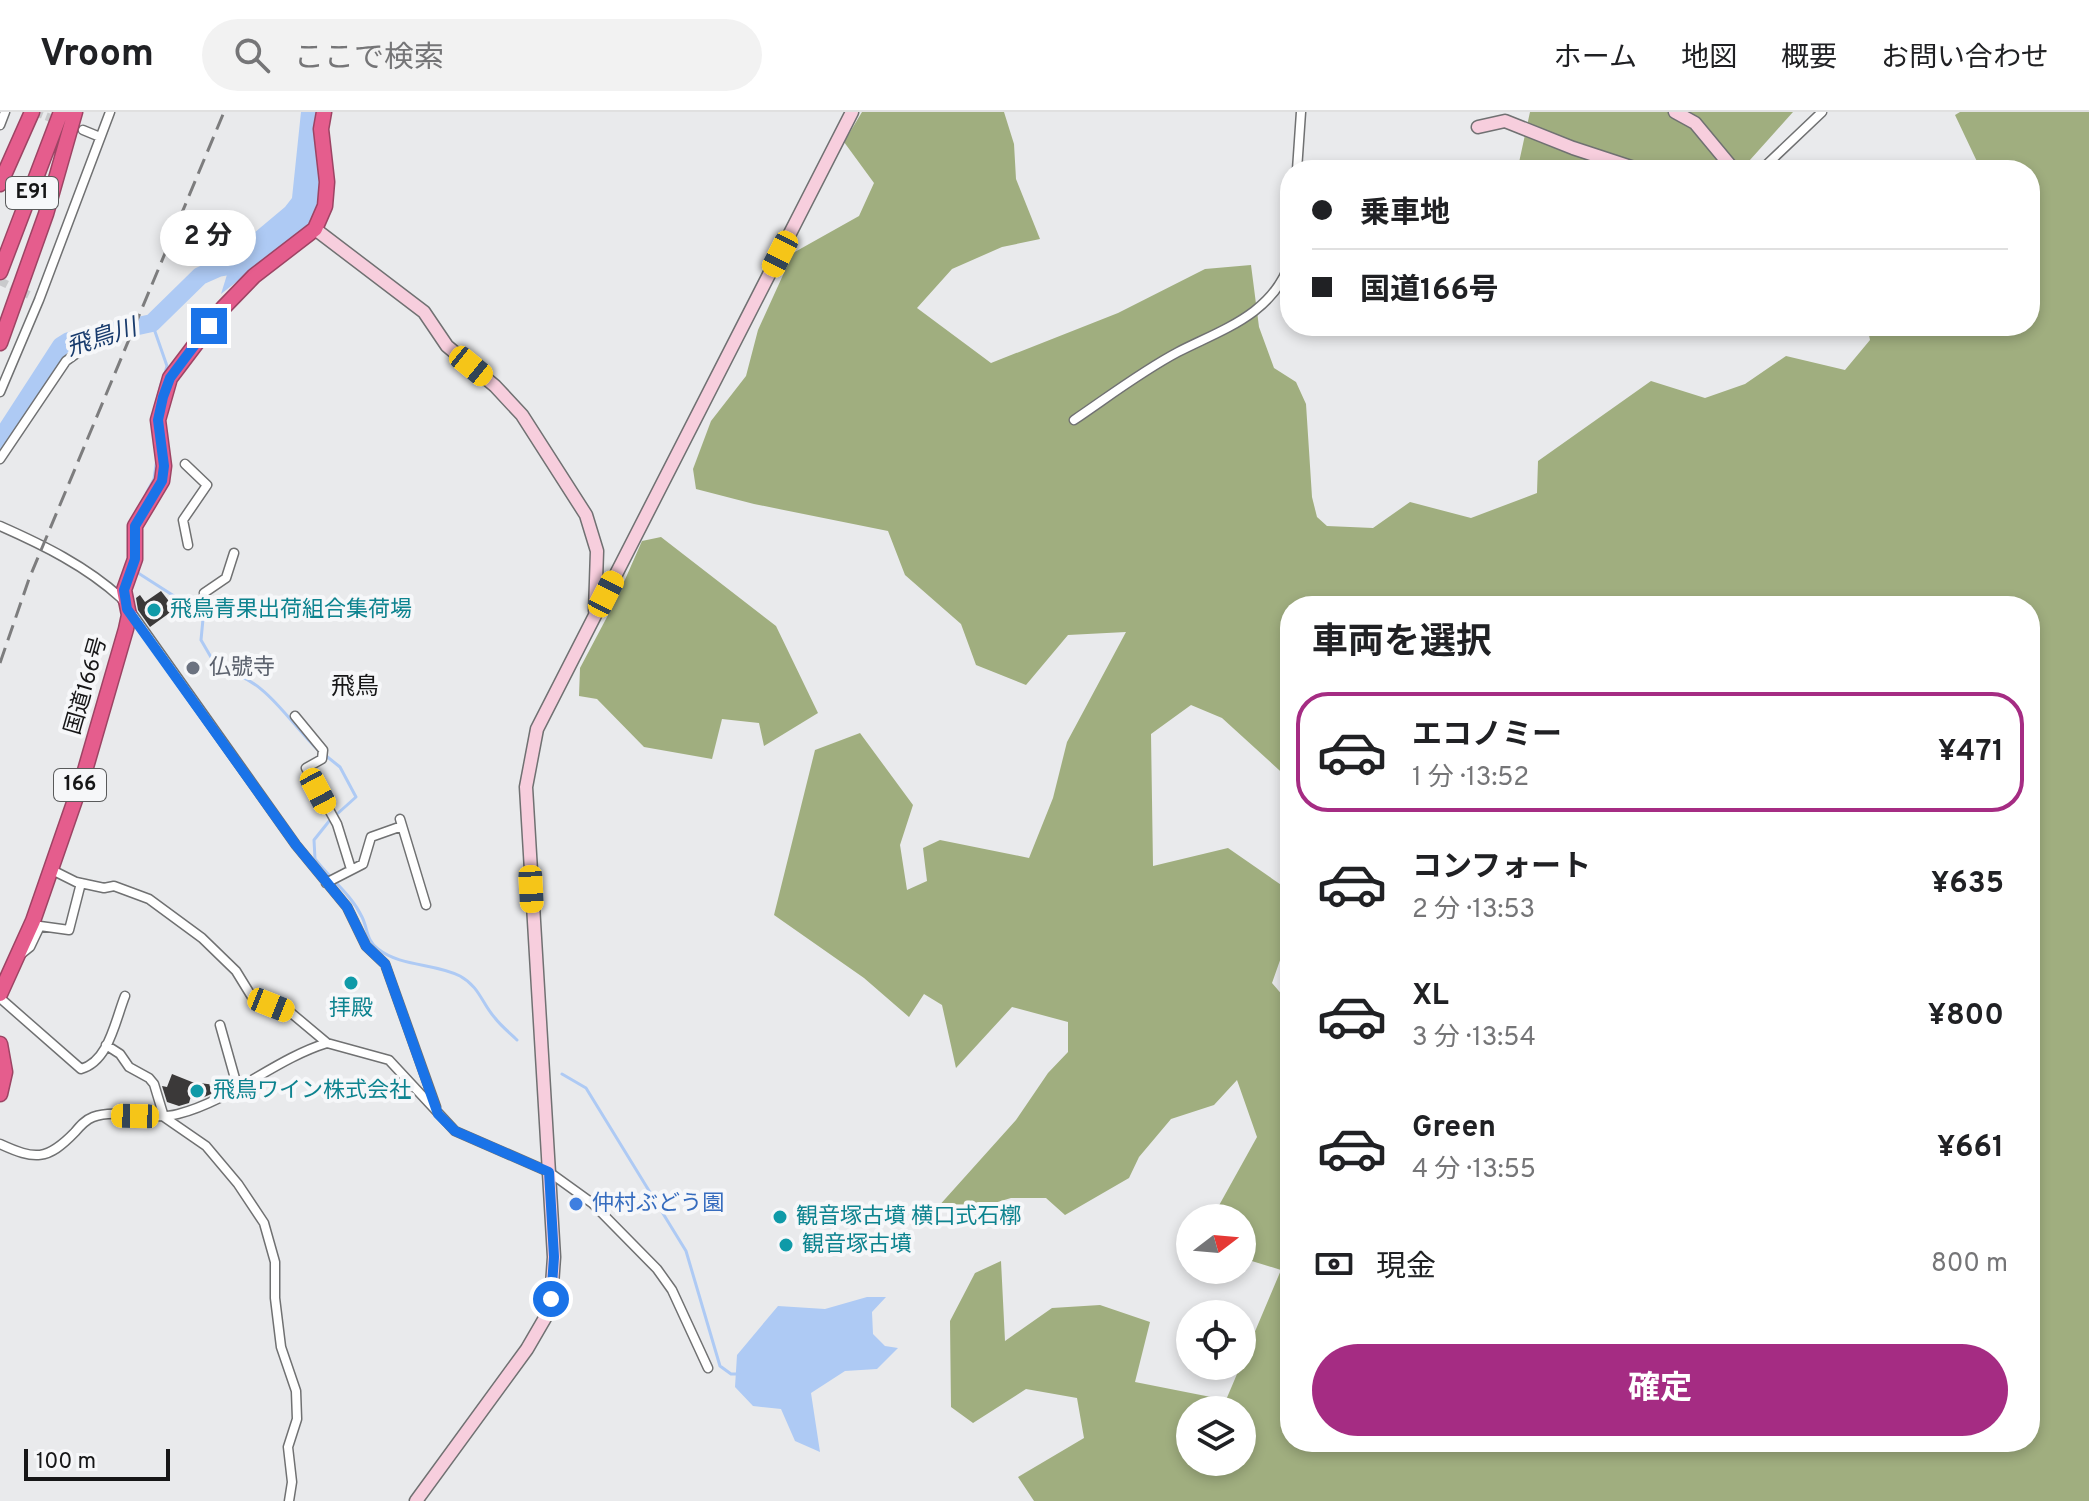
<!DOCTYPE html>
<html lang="ja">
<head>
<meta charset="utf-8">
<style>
  :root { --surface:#fff; --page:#f2f2f2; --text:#202124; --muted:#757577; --line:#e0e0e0; --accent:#a52c83 }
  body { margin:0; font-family:Overpass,"Noto Sans JP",sans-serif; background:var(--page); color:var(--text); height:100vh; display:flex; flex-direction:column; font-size:30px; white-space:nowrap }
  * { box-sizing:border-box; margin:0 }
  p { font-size:26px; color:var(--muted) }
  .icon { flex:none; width:44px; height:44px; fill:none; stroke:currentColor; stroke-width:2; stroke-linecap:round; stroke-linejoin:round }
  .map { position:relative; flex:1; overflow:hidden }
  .side { position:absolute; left:1280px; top:484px; width:760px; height:856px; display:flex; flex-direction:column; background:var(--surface); border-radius:32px; box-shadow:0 4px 12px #0003 }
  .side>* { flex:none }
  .hud { position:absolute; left:1280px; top:48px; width:760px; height:176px; border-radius:32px; box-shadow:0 4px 12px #0003; display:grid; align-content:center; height:176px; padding:0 32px; background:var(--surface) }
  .needle { width:52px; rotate:74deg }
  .tools { position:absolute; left:1176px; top:1092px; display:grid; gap:16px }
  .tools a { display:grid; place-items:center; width:80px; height:80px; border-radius:50%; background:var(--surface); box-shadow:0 4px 12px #0003; font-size:40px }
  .scale { position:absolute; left:24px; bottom:20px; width:146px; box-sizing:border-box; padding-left:8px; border:4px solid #161617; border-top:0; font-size:22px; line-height:28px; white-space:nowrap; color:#161617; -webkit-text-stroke:6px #f6f7f9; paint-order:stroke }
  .end { position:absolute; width:36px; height:36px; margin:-18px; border:10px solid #1a73e8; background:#fff; box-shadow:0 0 0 4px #fff }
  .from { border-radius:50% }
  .bubble { position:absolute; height:56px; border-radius:28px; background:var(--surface); box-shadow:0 4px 12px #0003; font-size:26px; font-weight:700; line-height:56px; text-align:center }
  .car { position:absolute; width:24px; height:48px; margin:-24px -12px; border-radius:10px; box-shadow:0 0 6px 2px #0007; background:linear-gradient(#f5c518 24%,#345 0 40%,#f5c518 0 76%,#345 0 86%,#f5c518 0) }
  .hud b { display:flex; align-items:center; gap:28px; height:76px; font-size:30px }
  .hud b+b { border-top:2px solid var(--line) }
  .hud i { width:20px; height:20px; background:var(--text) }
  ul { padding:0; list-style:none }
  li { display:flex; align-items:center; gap:24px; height:120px; margin:0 16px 12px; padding:0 16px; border:4px solid transparent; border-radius:32px }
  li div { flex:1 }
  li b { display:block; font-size:30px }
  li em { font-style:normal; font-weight:700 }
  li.current { border-color:var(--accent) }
  li>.icon { width:72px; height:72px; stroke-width:1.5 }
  h2 { padding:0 32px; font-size:36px; line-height:96px }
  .pay { display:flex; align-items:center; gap:20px; height:88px; padding:0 32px; font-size:30px }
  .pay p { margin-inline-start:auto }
  .primary-button { display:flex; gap:16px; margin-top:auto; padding:16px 32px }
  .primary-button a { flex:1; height:92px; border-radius:48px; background:var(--accent); color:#fff; font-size:32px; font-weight:700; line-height:92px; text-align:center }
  header { display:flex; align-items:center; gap:48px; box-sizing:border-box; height:112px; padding:0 40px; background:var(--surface); border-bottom:2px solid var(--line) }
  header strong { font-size:38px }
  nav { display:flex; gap:44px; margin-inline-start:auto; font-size:28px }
  .search { width:560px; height:72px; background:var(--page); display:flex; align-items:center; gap:20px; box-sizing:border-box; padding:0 28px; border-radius:44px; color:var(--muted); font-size:30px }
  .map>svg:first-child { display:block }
  .forest { fill:#a0ae7f; fill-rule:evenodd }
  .water { fill:#aecaf4 }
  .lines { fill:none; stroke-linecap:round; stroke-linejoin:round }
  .stream { stroke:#aecaf4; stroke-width:3 }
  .river { stroke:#aecaf4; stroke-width:18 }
  .building { fill:#3b3939 }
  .street-tunnel { stroke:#c9cacc; stroke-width:8; stroke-dasharray:8 4; stroke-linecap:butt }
  .street-casing { stroke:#707172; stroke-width:11 }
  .secondary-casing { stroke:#707172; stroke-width:15 }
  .highway-casing { stroke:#9d4464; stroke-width:17 }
  .street { stroke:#fff; stroke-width:8 }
  .secondary { stroke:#f7cedd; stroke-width:12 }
  .highway { stroke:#e55d8d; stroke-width:14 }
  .rail { stroke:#7d7d7e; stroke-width:3; stroke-dasharray:16 8; stroke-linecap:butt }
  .route { stroke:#1a73e8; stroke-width:10 }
  .culture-dot { fill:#0f9aa8; stroke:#f6f7f9; stroke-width:3 }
  .worship-dot { fill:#6b7280; stroke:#f6f7f9; stroke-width:3 }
  .shop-dot { fill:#3f7fe0; stroke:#f6f7f9; stroke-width:3 }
  .labels { text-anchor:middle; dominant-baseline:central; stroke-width:8; stroke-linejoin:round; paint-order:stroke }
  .shield { fill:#f6f7f9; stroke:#595a5b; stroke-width:2 }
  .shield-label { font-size:20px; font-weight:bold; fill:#161617 }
  .culture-label { font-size:22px; fill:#0d838f; stroke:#f6f7f9; text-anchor:start }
  .worship-label { font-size:22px; fill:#5b616d; stroke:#f6f7f9; text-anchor:start }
  .street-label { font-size:22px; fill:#161617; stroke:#f6f7f9 }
  .shop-label { font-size:22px; fill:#366cbe; stroke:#f6f7f9; text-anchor:start }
  .water-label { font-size:24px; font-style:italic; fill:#173a6c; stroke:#f6f7f9 }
  .neighbourhood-label { font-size:24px; fill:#161617; stroke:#f6f7f9 }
</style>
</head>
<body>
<header>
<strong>Vroom</strong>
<div class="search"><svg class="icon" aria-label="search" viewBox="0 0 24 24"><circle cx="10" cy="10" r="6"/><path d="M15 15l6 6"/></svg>ここで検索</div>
<nav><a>ホーム</a><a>地図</a><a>概要</a><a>お問い合わせ</a></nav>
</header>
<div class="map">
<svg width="2089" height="1389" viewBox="0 0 2089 1389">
  <rect width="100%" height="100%" fill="#e9eaec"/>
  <path class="forest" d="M862,0H1004L1014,32L1016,67L1040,127L1002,135L952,157L917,196L991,251L1118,201L1205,157L1251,153L1259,215L1274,256L1296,270L1306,292L1312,385L1317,405L1327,414L1373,416L1410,390L1471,406L1537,381L1538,349L1651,269L1705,286L1745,272L1786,244L1845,258L1870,228L1867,214H2030V58H1981L1955,3L1960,0H2089V1389H1034L1018,1365L1084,1326L1077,1286L1026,1277L973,1311L951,1295L950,1209L975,1161L1001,1149L1005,1229L1052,1196L1100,1193L1150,1210L1135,1270L1226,1288L1281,1158L1242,1146V1106H1212L1257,1025L1237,968L1214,993L1171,1007L1139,1045L1129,1066L1065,1103L1046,1086H1011L964,1100L937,1096L1016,1008L1048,961L1068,940V910L1012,895L956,956L942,893L924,882L909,905L864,866L774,803L815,638L860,621L913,693L900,733L907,778L927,769L923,736L940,728L1029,746L1053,686L1067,630L1126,520L1068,523L1026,573L976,553L961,512L905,463L888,419L754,392L696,377L693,357L711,309L746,264L758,218L793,141L859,104L874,71L844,30ZM1290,494H2030V1330H1290V892L1272,871L1290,820V779L1228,736L1153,754L1151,622L1191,593L1222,606L1290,668ZM1190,1298H1242V1350H1190Z
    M1530,0H1793L1741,58H1526L1518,55Z
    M661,425L776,514L818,601L764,634L759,611L722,607L712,647L644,635L597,587L579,584L580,556L616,488L642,429Z"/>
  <path class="water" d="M301,0H318C319,38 327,77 310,112L221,182L235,137L285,95L292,86Z
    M867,1185H886L872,1200L873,1222L885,1234L898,1236L877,1257L845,1259L811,1281L820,1340L795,1329L781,1297L753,1294L735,1275L737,1243L778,1194L825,1197Z"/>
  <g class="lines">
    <path class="stream" d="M152,211L167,254L164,265
      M152,307L161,272
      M147,380L154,367L157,346
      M135,459L199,500L203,507L201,528L219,559C264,562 289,611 319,639
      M325,643L340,655L356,685L336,703
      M330,708L314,728L315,747C330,767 351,782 362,805C368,817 366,828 378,837C401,855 435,851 460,864C480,875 482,892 495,906C501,914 510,921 517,928
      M562,962L586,976L686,1139L720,1254L731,1262H739"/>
    <path class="river" d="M0,328L61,234L69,229L152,211L200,164L218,156L235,153L248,143"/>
  </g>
  <path class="building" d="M161,479L175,497L150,515L138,498L136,486L140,483L145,490Z
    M172,962L192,970L215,973L211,982L200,987L191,984L189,991L179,994L167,990L162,974L167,975Z"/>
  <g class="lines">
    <path class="street-tunnel" d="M35,0L61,10
      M0,169L29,183"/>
    <g class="street-casing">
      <path id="street" d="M0,13L5,0
        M83,18L100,25
        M1297,58L1301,0
        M1761,58L1822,0
        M0,280L39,188L110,0
        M1074,308C1108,285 1142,259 1178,240C1223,217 1273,202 1290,150
        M0,347L66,249L80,239
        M185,352L207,373L183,408L188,433
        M0,414C43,433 86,454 121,486L296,733L347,795L366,834L385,852L436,995
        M204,481L226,466L234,441
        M295,604L323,638L322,647L306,656L337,712L351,757
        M400,707L426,793
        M50,757L76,770L104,776L114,774L149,787L202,826L236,859L252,885L290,900L327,931
        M326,771L363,752L371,725L402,714
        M20,843L30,835L40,814L69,818L81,771
        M0,886L81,957C109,949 115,909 125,884
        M220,913L238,977
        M106,933L120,942L129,955L149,966L154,972L164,1005L206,1034L238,1072L264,1111L275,1150V1186L281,1235L296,1279L297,1307L288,1335L292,1370L289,1389
        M0,1032C35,1048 47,1049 75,1020C80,1014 85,1008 93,1005C117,996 152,1009 178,1002C232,988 275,947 327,931L389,948L455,1019L549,1060L592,1091L657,1157L672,1178L708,1256"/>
    </g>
    <g class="secondary-casing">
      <path id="secondary" d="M1675,0L1695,11L1734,58
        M1478,15L1505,9L1573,36L1640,58
        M315,117L424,200L447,234L495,274L522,303L586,403L597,439L595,499
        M416,1389L527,1237L545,1206L551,1187L554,1145L526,675L537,617L852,0"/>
    </g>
    <g class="highway-casing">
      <path id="highway" d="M0,72L32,0
        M0,160L61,0
        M0,231L46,102L75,0
        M0,882L33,809L84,662L126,517L129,503L124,478L135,447V414L162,369L164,354L158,308L170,266L223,196L254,164L315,117L325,94L327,70L321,17L324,0
        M0,932L5,960L0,982"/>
    </g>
    <use href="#street" class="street"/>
    <use href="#secondary" class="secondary"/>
    <use href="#highway" class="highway"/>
    <path class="rail" d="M0,551L29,467L224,0"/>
  </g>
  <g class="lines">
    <path class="route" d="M209,214L170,266L163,285L158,308L164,354L162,369L135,414V447L124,478L127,497L296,733L347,795L366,834L385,852L438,1002L455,1019L549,1060L554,1145L551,1187"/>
  </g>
  <g class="culture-dot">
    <circle cx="154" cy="498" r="8"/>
    <circle cx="351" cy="871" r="8"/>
    <circle cx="197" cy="979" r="8"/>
    <circle cx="780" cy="1105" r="8"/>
    <circle cx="786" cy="1133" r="8"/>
  </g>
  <circle class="worship-dot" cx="193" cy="556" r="8"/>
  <circle class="shop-dot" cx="576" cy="1092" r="8"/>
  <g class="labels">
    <g class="shield">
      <rect x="6" y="65" width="52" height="32" rx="6"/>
      <rect x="54" y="657" width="52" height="32" rx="6"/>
    </g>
    <g class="shield-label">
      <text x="32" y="81">E91</text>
      <text x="80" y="673">166</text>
    </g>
    <g class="culture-label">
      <text x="170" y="498">飛鳥青果出荷組合集荷場</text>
      <text x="351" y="897" text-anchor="middle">拝殿</text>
      <text x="213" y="979">飛鳥ワイン株式会社</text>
      <text x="796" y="1105">観音塚古墳 横口式石槨</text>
      <text x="802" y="1133">観音塚古墳</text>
    </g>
    <g class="worship-label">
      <text x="209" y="556">仏號寺</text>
    </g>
    <g class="street-label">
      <text transform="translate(87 574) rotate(-74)">国道166号</text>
    </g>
    <g class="shop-label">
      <text x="592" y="1092">仲村ぶどう園</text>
    </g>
    <g class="water-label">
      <text transform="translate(102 227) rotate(-18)">飛鳥川</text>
    </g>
    <g class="neighbourhood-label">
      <text x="355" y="576">飛鳥</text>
    </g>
  </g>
</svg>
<div class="tools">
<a><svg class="needle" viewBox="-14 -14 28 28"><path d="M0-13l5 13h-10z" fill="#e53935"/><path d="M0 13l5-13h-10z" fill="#757577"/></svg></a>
<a><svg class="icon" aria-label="locate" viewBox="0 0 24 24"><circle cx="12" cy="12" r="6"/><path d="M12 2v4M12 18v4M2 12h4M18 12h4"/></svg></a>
<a><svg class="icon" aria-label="layers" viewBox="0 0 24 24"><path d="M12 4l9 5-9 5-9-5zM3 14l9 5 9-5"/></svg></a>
</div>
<div class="scale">100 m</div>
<i class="end from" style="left:551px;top:1187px"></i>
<i class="end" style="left:209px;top:214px"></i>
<div class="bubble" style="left:160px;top:98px;width:96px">2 分</div>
<i class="car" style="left:780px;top:142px;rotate:207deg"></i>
<i class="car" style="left:471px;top:254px;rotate:129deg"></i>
<i class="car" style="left:606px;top:482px;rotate:27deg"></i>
<i class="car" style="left:318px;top:679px;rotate:152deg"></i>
<i class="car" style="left:531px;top:777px;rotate:177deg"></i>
<i class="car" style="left:271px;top:893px;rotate:112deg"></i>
<i class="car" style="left:135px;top:1004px;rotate:271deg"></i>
<div class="hud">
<b><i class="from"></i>乗車地</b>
<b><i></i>国道166号</b>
</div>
<section class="side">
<h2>車両を選択</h2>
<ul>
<li class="current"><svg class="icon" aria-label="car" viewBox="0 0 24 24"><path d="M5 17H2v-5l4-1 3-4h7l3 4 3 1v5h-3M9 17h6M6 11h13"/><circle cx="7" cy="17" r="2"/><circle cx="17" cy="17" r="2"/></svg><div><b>エコノミー</b><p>1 分 · 13:52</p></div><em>¥471</em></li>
<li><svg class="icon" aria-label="car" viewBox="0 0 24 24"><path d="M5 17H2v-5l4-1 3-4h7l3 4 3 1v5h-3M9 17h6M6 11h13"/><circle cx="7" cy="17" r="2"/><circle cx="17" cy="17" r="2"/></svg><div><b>コンフォート</b><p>2 分 · 13:53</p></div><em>¥635</em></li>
<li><svg class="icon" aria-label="car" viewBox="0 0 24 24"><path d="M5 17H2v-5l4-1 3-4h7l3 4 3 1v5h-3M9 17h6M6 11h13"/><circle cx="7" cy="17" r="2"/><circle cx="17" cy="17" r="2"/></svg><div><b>XL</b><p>3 分 · 13:54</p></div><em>¥800</em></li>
<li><svg class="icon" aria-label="car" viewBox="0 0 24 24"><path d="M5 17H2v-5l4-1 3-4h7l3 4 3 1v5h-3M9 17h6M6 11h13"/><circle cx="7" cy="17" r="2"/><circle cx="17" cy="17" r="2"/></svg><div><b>Green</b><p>4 分 · 13:55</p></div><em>¥661</em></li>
</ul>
<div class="pay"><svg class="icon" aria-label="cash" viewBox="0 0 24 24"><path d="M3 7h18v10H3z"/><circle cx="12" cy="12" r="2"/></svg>現金<p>800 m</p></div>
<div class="primary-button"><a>確定</a></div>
</section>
</div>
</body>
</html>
